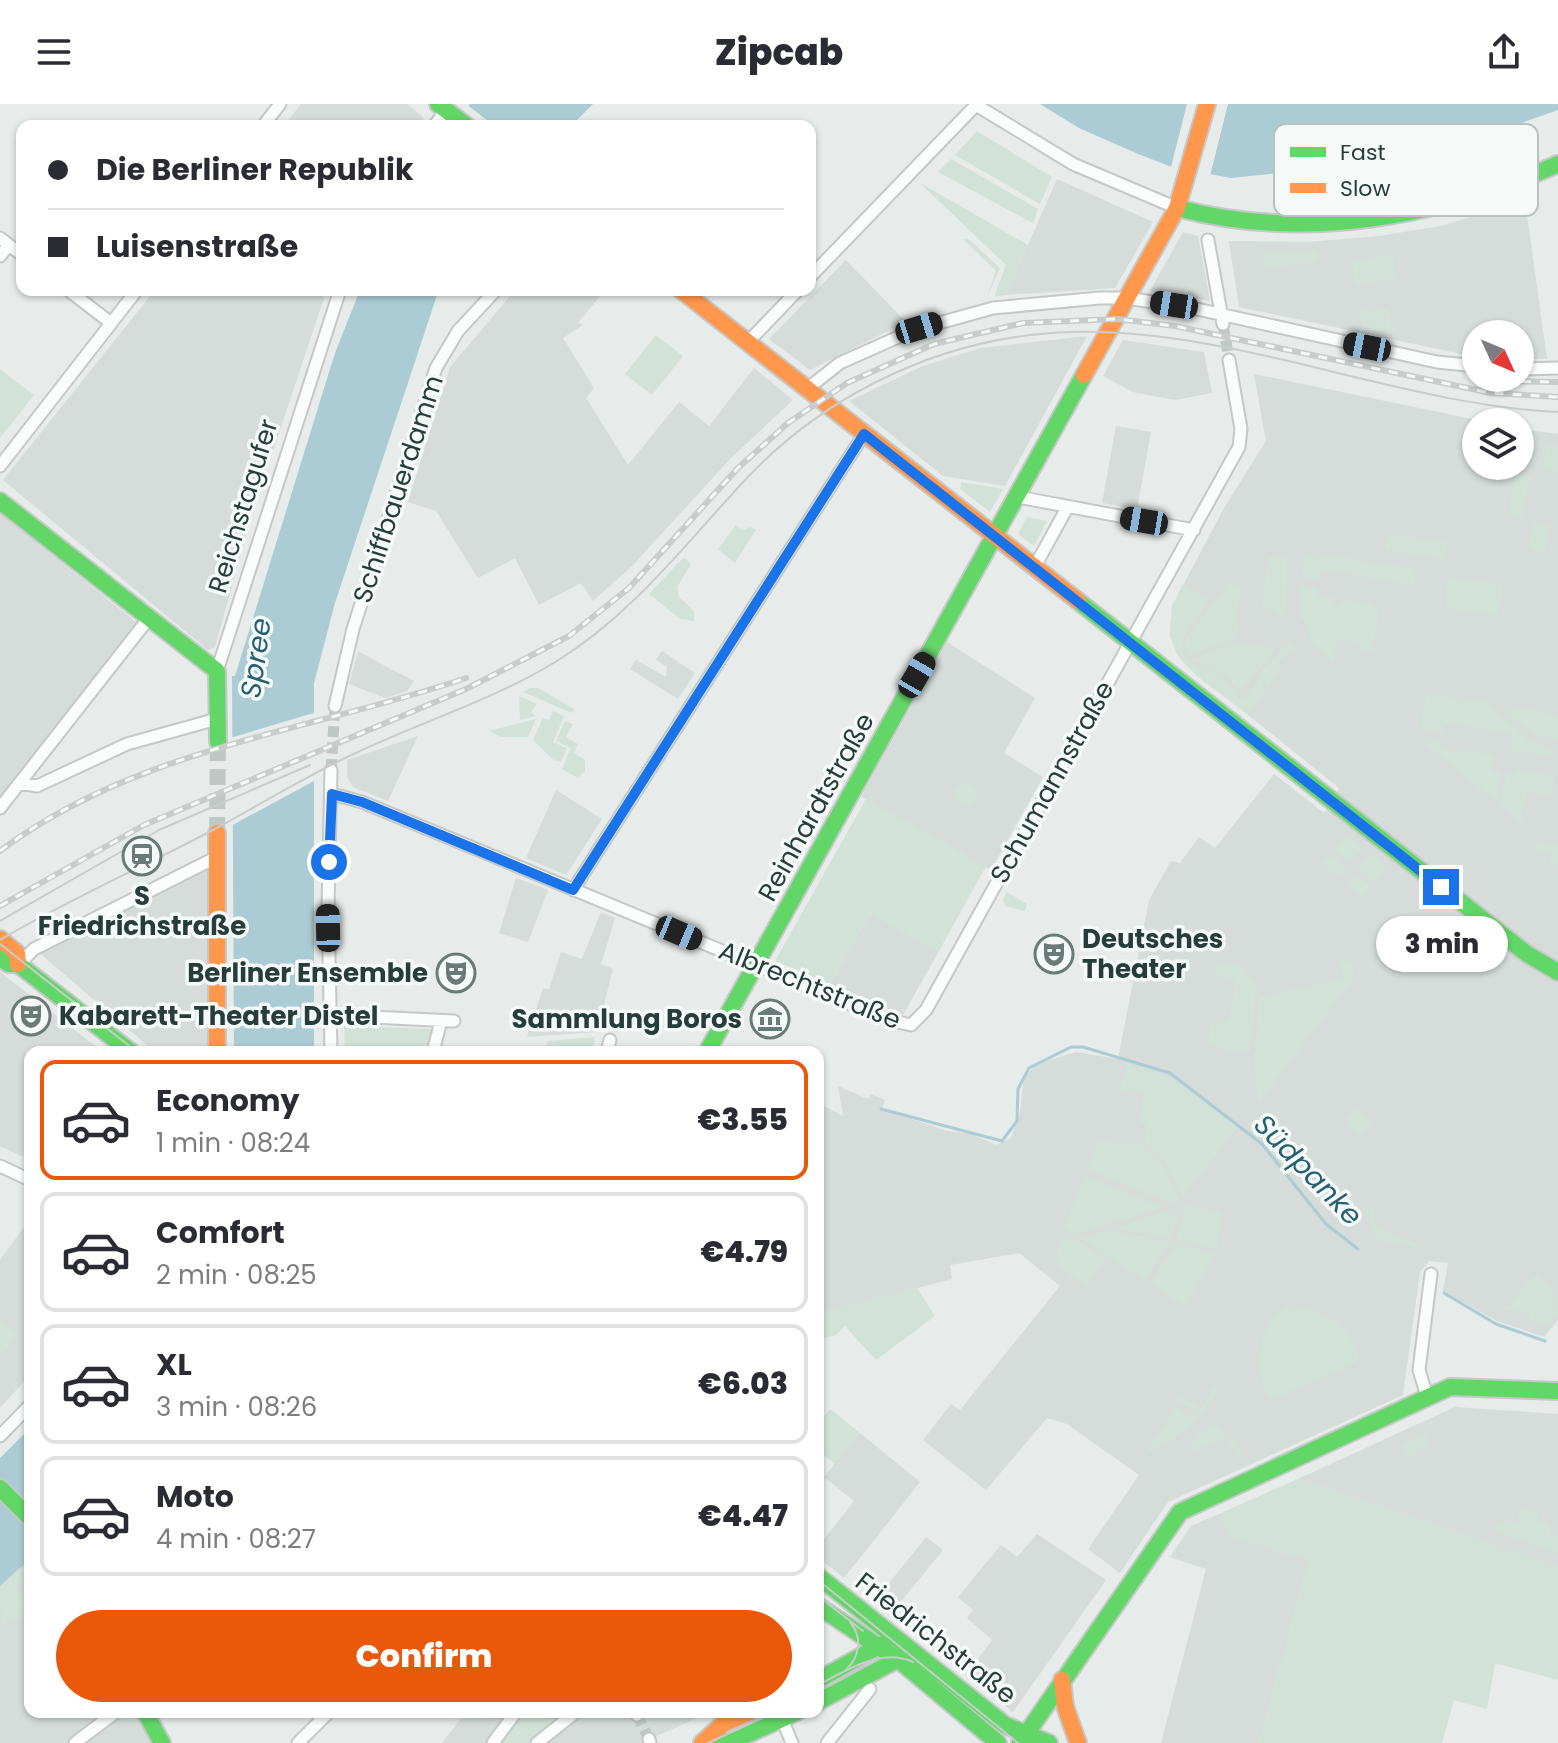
<!DOCTYPE html>
<html lang="en">
<head>
<meta charset="utf-8">
<style>
  :root { --surface:#fff; --page:#f2f2f3; --text:#2b2b33; --muted:#7c7c81; --line:#e1e1e2; --accent:#ea580c }
  body { margin:0; font-family:Poppins,sans-serif; background:var(--page); color:var(--text); height:100vh; display:flex; flex-direction:column; font-size:30px; white-space:nowrap }
  * { box-sizing:border-box; margin:0 }
  p { font-size:26px; color:var(--muted) }
  .icon { flex:none; width:44px; height:44px; fill:none; stroke:currentColor; stroke-width:2; stroke-linecap:round; stroke-linejoin:round }
  .map { position:relative; flex:1; overflow:hidden }
  .sheet { position:absolute; left:24px; top:942px; width:800px; height:672px; display:flex; flex-direction:column; background:var(--surface); border-radius:16px; box-shadow:0 2px 6px #0004 }
  .sheet>* { flex:none }
  .top-card { position:absolute; left:16px; top:16px; width:800px; height:176px; border-radius:16px; box-shadow:0 2px 6px #0004; display:grid; align-content:center; height:176px; padding:0 32px; background:var(--surface) }
  .needle { width:52px; rotate:134deg }
  .fabs { position:absolute; left:1462px; top:216px; display:grid; gap:16px }
  .fabs a { display:grid; place-items:center; width:72px; height:72px; border-radius:50%; background:var(--surface); box-shadow:0 2px 6px #0004; font-size:40px }
  .end { position:absolute; width:36px; height:36px; margin:-18px; border:10px solid #1a73e8; background:#fff; box-shadow:0 0 0 4px #fff }
  .from { border-radius:50% }
  .bubble { position:absolute; height:56px; border-radius:28px; background:var(--surface); box-shadow:0 2px 6px #0004; font-size:26px; font-weight:800; line-height:56px; text-align:center }
  .car { position:absolute; width:24px; height:48px; margin:-24px -12px; border-radius:10px; box-shadow:0 0 6px 2px #0007; background:linear-gradient(#222 24%,#8ab4d8 0 40%,#222 0 76%,#8ab4d8 0 86%,#222 0) }
  .top-card b { display:flex; align-items:center; gap:28px; height:76px; font-size:30px }
  .top-card b+b { border-top:2px solid var(--line) }
  .top-card i { width:20px; height:20px; background:var(--text) }
  ul { padding:14px 0 0; list-style:none }
  li { display:flex; align-items:center; gap:24px; height:120px; margin:0 16px 12px; padding:0 16px; border:4px solid var(--line); border-radius:16px }
  li div { flex:1 }
  li b { display:block; font-size:30px }
  li em { font-style:normal; font-weight:800 }
  li.current { border-color:var(--accent) }
  li>.icon { width:72px; height:72px; stroke-width:1.5 }
  .cta { display:flex; gap:16px; margin-top:auto; padding:16px 32px }
  .cta a { flex:1; height:92px; border-radius:48px; background:var(--accent); color:#fff; font-size:32px; font-weight:800; line-height:92px; text-align:center }
  header { display:flex; justify-content:space-between; align-items:center; height:104px; padding:0 32px; background:var(--surface); font-size:36px; font-weight:800 }
  .map>svg:first-child { display:block }
  .built { fill:#d5dcd9 }
  .green { fill:#d2e2d8 }
  .water { fill:#acccd5 }
  .pier { fill:#e7ebe9 }
  .lines { fill:none; stroke-linecap:round; stroke-linejoin:round }
  .stream { stroke:#acccd5; stroke-width:3 }
  .street-tunnel { stroke:#c0c8c6; stroke-width:11; stroke-dasharray:11 5.5; stroke-linecap:butt }
  .secondary-tunnel { stroke:#c0c8c6; stroke-width:16; stroke-dasharray:16 8; stroke-linecap:butt }
  .street-casing { stroke:#c4c8c6; stroke-width:15 }
  .fast-casing { stroke:#c4c9c7; stroke-width:20 }
  .slow-casing { stroke:#c4c9c7; stroke-width:20 }
  .street { stroke:#fbfcfc; stroke-width:11 }
  .fast { stroke:#63d668; stroke-width:16 }
  .slow { stroke:#ff974d; stroke-width:16 }
  .tram { stroke:#c8ccca; stroke-width:2 }
  .rail-casing { stroke:#c8ccca; stroke-width:6 }
  .rail { stroke:#f5f9f8; stroke-width:3; stroke-dasharray:9; stroke-linecap:butt }
  .route { stroke:#1a73e8; stroke-width:10 }
  .labels { text-anchor:middle; dominant-baseline:central; stroke-width:7; stroke-linejoin:round; paint-order:stroke }
  .street-label { font-size:26px; fill:#263d39; stroke:#f5f9f8 }
  .poi-label { font-size:26px; font-weight:bold; fill:#263d39; stroke:#f5f9f8; text-anchor:start }
  .water-label { font-size:28px; font-style:italic; fill:#266073; stroke:#f5f9f8 }
  .key { fill:#f5f9f8; stroke:#b7c1bf; stroke-width:2 }
  .key-label { font-size:22px; fill:#263d39 }
</style>
</head>
<body>
<header><svg class="icon" aria-label="menu" viewBox="0 0 24 24"><path d="M4 6h16M4 12h16M4 18h16"/></svg>Zipcab<svg class="icon" aria-label="share" viewBox="0 0 24 24"><path d="M12 15V3M7 8l5-5 5 5M5 13v7h14v-7"/></svg></header>
<div class="map">
<svg width="1558" height="1639" viewBox="0 0 1558 1639">
  <rect width="100%" height="100%" fill="#e7ebe9"/>
  <path class="built" d="M301,0H407L424,14L418,22H284Z
    M1057,75L1153,118L1115,184L1006,191Z
    M1525,97L1547,255H1520V230H1476V253L1239,203L1229,137L1308,138L1379,132L1441,122Z
    M1183,128L1198,132L1210,197L1150,187Z
    M846,156L906,218L810,266L769,235Z
    M155,186H313L324,194L253,407L215,543L208,546L3,376Z
    M515,186H605L578,219L583,221L563,234L594,284L586,294L628,361L679,298L709,322L754,264L793,296L730,355L633,461L593,497L581,479L539,501L515,454L478,474L436,407L408,398L450,263Z
    M1087,232L1005,382L943,372L849,297L923,262L981,244Z
    M1123,236L1204,248L1212,289L1175,296L1133,288L1103,272Z
    M1254,270L1487,318H1476V362H1520V325L1558,330V1216L1544,1233L1497,1217L1443,1187L1448,1159L1429,1157L1420,1168L1403,1291L1168,1398L1120,1469L1088,1445L1139,1371L1067,1320L1047,1314L986,1386L923,1336L951,1300L960,1306L1060,1182L1019,1149L950,1161L952,1175L818,1210V999L843,1012L838,982L868,995L871,990L885,996L882,1005L947,1027L971,1030L996,1041L1011,1034L1020,1009L1024,973L1037,960L1076,948L1118,955L1149,796L1171,757L1180,759L1199,733L1215,744L1274,670L1324,709L1332,697L1339,684L1187,562L1177,550L1170,532L1172,502L1224,404L1266,337Z
    M1116,322L1151,328L1137,405L1102,399Z
    M0,409L137,519L0,697Z
    M947,538L1035,594L1004,649L1043,673L991,766L861,693Z
    M358,547L376,557L414,577L407,587L385,594L349,580Z
    M662,547L695,569L678,595L630,565L636,556L666,573L667,563L656,556Z
    M418,632L388,697L353,683L347,673V656Z
    M556,686L602,715L566,771L526,754Z
    M202,763L210,768L209,948H155L37,847Z
    M516,774L548,786L528,838L499,829Z
    M601,808L615,814L601,860L613,865L597,928L527,933L543,884L549,885L561,848L582,855Z
    M870,809L939,847L903,911L830,880Z
    M0,868L103,948H30V1056L0,1042Z
    M30,1115V1271L0,1304V1156Z
    M1455,1303L1558,1310V1463L1298,1375Z
    M860,1329L920,1378L844,1474L818,1453V1443L854,1397L824,1373Z
    M1221,1409L1230,1432L1309,1456L1259,1639H1161L1206,1465L1170,1453L1191,1422Z
    M1037,1430L1106,1476L1013,1608L966,1571L992,1536L967,1514L973,1506L958,1493L1001,1441L1017,1453Z
    M926,1433L943,1446L890,1511L874,1498Z
    M30,1455V1608H107L66,1639H0V1482Z
    M466,1608H711L641,1639H442Z
    M125,1609L137,1612L151,1639H85Z"/>
  <path class="green" d="M977,27L1052,73L1040,100L955,51Z
    M951,55L1038,105L1033,119L938,68Z
    M920,79L1028,141L1006,191L994,193L1006,161Z
    M963,135L970,136L1000,164L987,193L996,167Z
    M1317,146L1318,157L1264,164L1263,147Z
    M1393,150L1396,174L1355,180L1352,157Z
    M1388,204L1392,229L1363,225L1360,207Z
    M656,231L683,252L652,291L625,270Z
    M0,265L34,291L0,334Z
    M1547,341L1558,343V368L1543,365Z
    M1515,370L1529,372L1522,413L1508,410Z
    M961,378L1003,385L990,408L960,385Z
    M1027,413L1047,417L1034,442L1018,430Z
    M1534,419L1550,422L1546,447L1529,445Z
    M736,421L742,426L750,423L756,426L735,459L718,445Z
    M1388,430L1447,439L1444,456L1385,446Z
    M1309,449L1411,464L1416,469L1413,482L1333,467H1321L1320,475L1299,474L1304,463L1301,454Z
    M1268,452L1287,455L1285,511L1277,515L1278,507L1262,504Z
    M684,453L691,460L677,483L679,493L694,507V517L680,515L649,490Z
    M1453,473L1503,481L1498,512L1447,504V476Z
    M1229,479L1241,483L1236,509L1238,526L1232,536L1190,551L1186,545V533Z
    M1182,481L1210,496L1184,531L1182,547L1193,560L1221,571L1241,595L1248,591L1258,573L1263,578L1264,589L1247,610C1198,571 1147,551 1182,481Z
    M1299,481L1318,484L1317,491L1333,494V499L1341,500L1342,495L1374,501V505L1379,506L1372,547L1361,545V539L1338,535L1333,557L1309,537V523L1300,513Z
    M1291,537L1297,546L1291,545L1278,561L1282,565L1268,583L1260,569Z
    M1235,538L1276,545L1240,588L1225,571L1193,555Z
    M530,584H538L574,605L572,609L523,588Z
    M1426,590L1485,597L1527,635L1555,646L1554,651L1511,647L1513,630L1445,619L1443,628L1420,625Z
    M519,592L537,600L531,608L536,612L520,616Z
    M1500,601L1558,611V634C1532,634 1519,620 1500,601Z
    M553,607L564,612L553,638L567,644L561,658L552,655L533,636L543,614L549,616Z
    M536,615L528,633H502L489,627Z
    M565,617L573,620L566,633L578,640L574,649L585,656V667L578,674L562,665L571,644L556,637Z
    M1418,633L1442,637L1441,645L1494,650L1491,666L1502,668L1495,697Z
    M1515,664L1555,673L1549,691L1526,688L1521,718L1500,700L1507,669L1513,670Z
    M955 690a11 11 0 1 1 22 0a11 11 0 1 1-22 0Z
    M866,695L986,762L939,847L870,809L830,880L775,857Z
    M1346,730L1363,743L1349,758L1334,746Z
    M1536,737L1558,740V761L1550,760L1551,750L1534,747Z
    M1370,749L1387,762L1375,778L1361,767L1360,761Z
    M1330,751L1345,762L1342,770L1337,772L1323,760Z
    M1356,771L1371,782L1363,793L1349,782L1352,778L1349,775Z
    M1007,788L1027,800L1025,807L1005,802L1003,795Z
    M1340,855L1351,858L1355,873L1259,998L1254,960L1259,893L1343,875Z
    M1217,859L1242,862L1256,882L1251,947H1230L1208,940L1211,919L1229,917L1235,886L1233,875L1216,872Z
    M344,922L433,925L427,948H345Z
    M595,933L592,948H567L547,943L548,937Z
    M1127,959L1165,971L1239,1022L1182,1093L1164,1057L1145,1039L1147,1021L1140,1019L1143,988L1120,985Z
    M1356,1004L1371,1018L1359,1032L1348,1023L1347,1016Z
    M1098,1038L1143,1040L1162,1059L1180,1094L1169,1099L1087,1065Z
    M1085,1072L1163,1103L1074,1131L1063,1124Z
    M1186,1101L1222,1108L1217,1146L1176,1136Z
    M1368,1101L1373,1104L1375,1120C1392,1134 1410,1133 1424,1146L1377,1135L1365,1105Z
    M1162,1108L1177,1112L1171,1135L1115,1124Z
    M1107,1126L1170,1138L1145,1177L1080,1134Z
    M1075,1135L1106,1154L1087,1182L1062,1165L1056,1154L1061,1137Z
    M1175,1140L1216,1149L1185,1202L1150,1179Z
    M1535,1171L1555,1185L1558,1211L1549,1222L1536,1220L1529,1214V1208L1505,1205Z
    M917,1184L935,1212L876,1256L845,1222L836,1231L818,1236V1210Z
    M1287,1202C1317,1200 1351,1224 1359,1252L1355,1259L1271,1296C1253,1272 1256,1216 1287,1202Z
    M0,1216L19,1231L0,1252Z
    M1214,1282L1219,1285L1201,1311L1178,1296L1179,1291L1200,1305Z
    M1177,1303L1191,1313L1195,1311L1200,1314L1171,1337L1145,1350Z
    M830,1305L860,1329L835,1360L818,1346V1320Z
    M1212,1320L1235,1337L1243,1353L1239,1355L1226,1333L1193,1348L1190,1341Z
    M1425,1330L1428,1344L1424,1347L1417,1343L1415,1351L1408,1352L1403,1340Z
    M1298,1375L1558,1463V1576L1495,1559L1487,1605L1454,1596L1442,1639H1259L1308,1456L1230,1432L1221,1409Z
    M1519,1405L1539,1406V1418H1551L1550,1432H1558V1448L1496,1428L1495,1422L1499,1418H1518Z
    M30,1457V1475L17,1482L28,1503L23,1507L25,1511L1,1523L0,1483Z
    M522,1608H567L533,1639H498Z"/>
  <path class="water" d="M470,0H593L571,22H456Z
    M1040,0H1558V6L1457,42L1309,66L1231,74L1172,63L1138,50L1079,24Z
    M360,186H445L440,192L437,191L335,499L314,579V948H237L234,942L232,572H235L335,249Z
    M30,1324V1455L0,1482V1354Z"/>
  <path class="pier" d="M1187,0H1228L1209,76L1170,67Z
    M467,1L495,22H452Z
    M320,607L314,677L227,724V635Z"/>
  <g class="lines">
    <path class="stream" d="M881,1005L1002,1037L1017,1017L1018,985L1029,964L1071,943H1083L1170,969L1262,1040L1326,1120L1358,1145
      M1444,1189L1496,1220L1545,1237"/>
    <path class="street-tunnel" d="M1223,220L1229,256
      M331,666L335,602
      M637,1611L649,1635"/>
    <path class="secondary-tunnel" d="M217,729L218,638"/>
    <g class="street-casing">
      <path id="street" d="M263,22L280,0
        M434,22L446,6
        M0,134L22,151
        M1208,136L1223,220
        M0,152L9,141
        M810,173L976,1L1073,60L1177,104
        M68,186L111,219
        M748,238L798,186
        M1520,265L1558,264
        M807,285L840,259L914,226L993,204L1100,194H1127L1197,205L1437,258L1476,262
        M0,362L137,186
        M1018,393L1194,426
        M1034,464L1067,404
        M217,567L340,186
        M335,602L353,525L436,264L458,227L496,186
        M20,679L37,682L127,640L217,615
        M332,690L362,698L889,916L911,921L926,906L1239,343L1241,325L1229,256
        M0,704L149,514
        M573,786L864,330
        M19,860L34,845L217,753
        M331,911L454,917
        M331,948L328,804L331,666
        M433,948L441,917
        M607,948L610,936
        M0,1062L30,1076
        M1427,1292L1419,1266L1431,1170
        M0,1332L30,1301
        M636,1608L637,1611
        M782,1615L792,1639
        M649,1635L650,1639
        M75,1639L116,1608
        M298,1639L329,1608
        M493,1639L516,1608
        M537,1639L576,1608
        M827,1639L870,1585"/>
    </g>
    <g class="fast-casing">
      <path id="fast" d="M438,0L467,22
        M1177,104C1306,138 1438,113 1558,60
        M0,397L217,567L218,638
        M1078,497L1527,850L1558,868
        M0,853L9,860H18L131,948
        M707,948L1084,271
        M0,1384L30,1414
        M818,1472L1005,1621L1049,1639
        M818,1502L900,1557L998,1639
        M818,1576L883,1540
        M818,1598L904,1552
        M145,1608L162,1639
        M704,1638L733,1637L797,1608
        M1020,1639L1180,1408L1450,1283L1558,1287"/>
    </g>
    <g class="slow-casing">
      <path id="slow" d="M681,186L1078,497
        M1084,271L1177,104L1207,0
        M217,729V948
        M0,835L17,849L18,860
        M1062,1576L1065,1602L1078,1639
        M702,1639L723,1620L750,1608"/>
    </g>
    <use href="#street" class="street"/>
    <use href="#fast" class="fast"/>
    <use href="#slow" class="slow"/>
    <path class="tram" d="M0,817L159,726L310,661
      M0,836C68,796 141,764 211,727C260,701 307,671 358,648C424,617 495,595 557,557C633,510 686,439 746,375C820,296 923,244 1030,231C1203,209 1383,300 1558,308
      M0,840L137,948
      M818,1476L1018,1639
      M818,1492L863,1527
      M845,1567C860,1553 863,1534 850,1518
      M818,1581C846,1567 881,1543 913,1558
      M708,1639L775,1608"/>
    <g class="rail-casing">
      <path id="rail" d="M1486,277L1558,278
        M0,747C137,644 308,628 466,574
        M0,802L144,721L466,585L569,532L629,484L738,364L788,319L847,279L934,240L1023,219L1117,215L1175,222L1491,289L1558,293"/>
    </g>
    <use href="#rail" class="rail"/>
  </g>
  <g class="lines">
    <path class="route" d="M329,758L332,690L362,698L573,786L864,330L1441,783"/>
  </g>
  <defs>
    <g id="station-ring" transform="scale(2)"><circle r="9.5" fill="#f5f9f8" stroke="#6a7a77" stroke-width="1.5"/><path d="M-3-6H3Q5-6 5-4V2Q5 4 3 4L4.5 6H3L1.5 4h-3L-3 6H-4.5L-3 4Q-5 4-5 2V-4Q-5-6-3-6ZM-3.5-4v3h7v-3ZM-3.5 1v1.5H-2V1ZM2 1v1.5H3.5V1Z" fill="#6a7a77"/></g>
    <g id="theatre-ring" transform="scale(2)"><circle r="9.5" fill="#f5f9f8" stroke="#6a7a77" stroke-width="1.5"/><path d="M-5-5.5Q0-4 5-5.5V0Q5 5 0 6Q-5 5-5 0ZM-3.3-2.5H-1v1.5H-3.3ZM1-2.5H3.3v1.5H1ZM-2.8 1Q0 5.5 2.8 1Z" fill="#6a7a77"/></g>
    <g id="museum-ring" transform="scale(2)"><circle r="9.5" fill="#f5f9f8" stroke="#6a7a77" stroke-width="1.5"/><path d="M0-6L6-3V-2H-6V-3ZM-5-1h2V3h-2ZM-1-1h2V3h-2ZM3-1h2V3H3ZM-6 4H6V6H-6Z" fill="#6a7a77"/></g>
  </defs>
  <g fill-rule="evenodd">
    <use href="#station-ring" x="142" y="752"/>
    <use href="#theatre-ring" x="1054" y="850"/>
    <use href="#theatre-ring" x="456" y="869"/>
    <use href="#theatre-ring" x="31" y="912"/>
    <use href="#museum-ring" x="770" y="915"/>
  </g>
  <g class="labels">
    <g class="street-label">
      <text transform="translate(398 385) rotate(-72)">Schiffbauerdamm</text>
      <text transform="translate(243 402) rotate(-73)">Reichstagufer</text>
      <text transform="translate(1052 678) rotate(-61)">Schumannstraße</text>
      <text transform="translate(816 703) rotate(-61)">Reinhardtstraße</text>
      <text transform="translate(810 881) rotate(22)">Albrechtstraße</text>
      <text transform="translate(936 1534) rotate(38)">Friedrichstraße</text>
    </g>
    <g class="poi-label">
      <text x="142" y="792" text-anchor="middle">S<tspan x="142" dy="30">Friedrichstraße</tspan></text>
      <text x="1082" y="835">Deutsches<tspan x="1082" dy="30">Theater</tspan></text>
      <text x="428" y="869" text-anchor="end">Berliner Ensemble</text>
      <text x="59" y="912">Kabarett-Theater Distel</text>
      <text x="742" y="915" text-anchor="end">Sammlung Boros</text>
    </g>
    <g class="water-label">
      <text transform="translate(256 554) rotate(-82)">Spree</text>
      <text transform="translate(1308 1066) rotate(46)">Südpanke</text>
    </g>
  </g>
  <rect x="1274" y="20" width="264" height="92" rx="12" class="key"/>
  <rect x="1290" y="43" width="36" height="10" fill="#63d668"/>
  <rect x="1290" y="79" width="36" height="10" fill="#ff974d"/>
  <g class="key-label">
    <text x="1340" y="56">Fast</text>
    <text x="1340" y="92">Slow</text>
  </g>
</svg>
<div class="fabs">
<a><svg class="needle" viewBox="-14 -14 28 28"><path d="M0-13l5 13h-10z" fill="#e53935"/><path d="M0 13l5-13h-10z" fill="#7c7c81"/></svg></a>
<a><svg class="icon" aria-label="layers" viewBox="0 0 24 24"><path d="M12 4l9 5-9 5-9-5zM3 14l9 5 9-5"/></svg></a>
</div>
<i class="end from" style="left:329px;top:758px"></i>
<i class="end" style="left:1441px;top:783px"></i>
<div class="bubble" style="left:1376px;top:812px;width:132px">3 min</div>
<i class="car" style="left:1174px;top:201px;rotate:279deg"></i>
<i class="car" style="left:919px;top:224px;rotate:73deg"></i>
<i class="car" style="left:1367px;top:243px;rotate:281deg"></i>
<i class="car" style="left:1144px;top:417px;rotate:280deg"></i>
<i class="car" style="left:917px;top:571px;rotate:30deg"></i>
<i class="car" style="left:328px;top:824px;rotate:359deg"></i>
<i class="car" style="left:679px;top:829px;rotate:113deg"></i>
<div class="top-card">
<b><i class="from"></i>Die Berliner Republik</b>
<b><i></i>Luisenstraße</b>
</div>
<section class="sheet">
<ul>
<li class="current"><svg class="icon" aria-label="car" viewBox="0 0 24 24"><path d="M5 17H2v-5l4-1 3-4h7l3 4 3 1v5h-3M9 17h6M6 11h13"/><circle cx="7" cy="17" r="2"/><circle cx="17" cy="17" r="2"/></svg><div><b>Economy</b><p>1 min · 08:24</p></div><em>€3.55</em></li>
<li><svg class="icon" aria-label="car" viewBox="0 0 24 24"><path d="M5 17H2v-5l4-1 3-4h7l3 4 3 1v5h-3M9 17h6M6 11h13"/><circle cx="7" cy="17" r="2"/><circle cx="17" cy="17" r="2"/></svg><div><b>Comfort</b><p>2 min · 08:25</p></div><em>€4.79</em></li>
<li><svg class="icon" aria-label="car" viewBox="0 0 24 24"><path d="M5 17H2v-5l4-1 3-4h7l3 4 3 1v5h-3M9 17h6M6 11h13"/><circle cx="7" cy="17" r="2"/><circle cx="17" cy="17" r="2"/></svg><div><b>XL</b><p>3 min · 08:26</p></div><em>€6.03</em></li>
<li><svg class="icon" aria-label="car" viewBox="0 0 24 24"><path d="M5 17H2v-5l4-1 3-4h7l3 4 3 1v5h-3M9 17h6M6 11h13"/><circle cx="7" cy="17" r="2"/><circle cx="17" cy="17" r="2"/></svg><div><b>Moto</b><p>4 min · 08:27</p></div><em>€4.47</em></li>
</ul>
<div class="cta"><a>Confirm</a></div>
</section>
</div>
</body>
</html>
